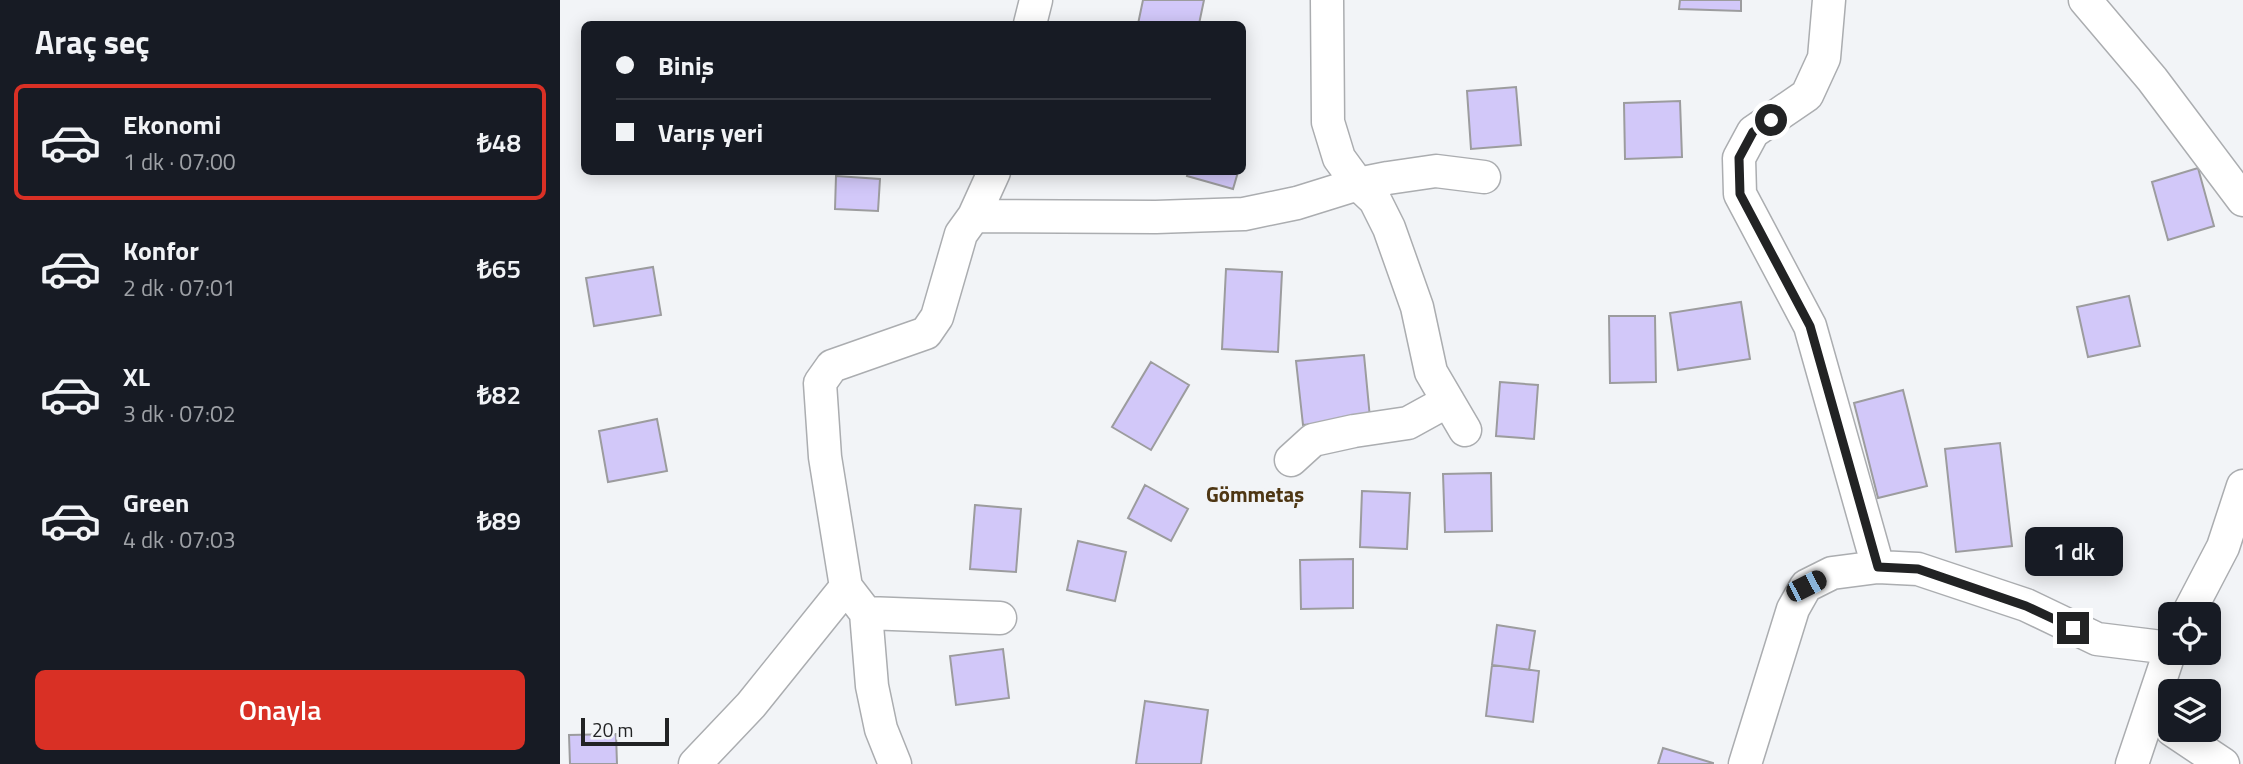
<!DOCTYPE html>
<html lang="tr">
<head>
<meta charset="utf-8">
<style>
  :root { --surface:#171b24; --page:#242831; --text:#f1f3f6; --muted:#9ea1a6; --line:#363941; --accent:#d93025 }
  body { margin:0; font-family:"Titillium Web",sans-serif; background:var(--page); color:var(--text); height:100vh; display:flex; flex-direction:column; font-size:26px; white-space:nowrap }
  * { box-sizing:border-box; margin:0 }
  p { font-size:23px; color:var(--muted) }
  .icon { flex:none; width:38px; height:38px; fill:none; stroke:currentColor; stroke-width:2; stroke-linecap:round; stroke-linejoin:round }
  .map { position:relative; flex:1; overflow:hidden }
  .sheet { display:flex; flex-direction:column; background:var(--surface); width:560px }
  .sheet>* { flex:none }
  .top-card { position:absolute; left:21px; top:21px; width:665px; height:154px; border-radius:10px; box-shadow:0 4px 18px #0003; display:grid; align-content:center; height:154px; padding:0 35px; background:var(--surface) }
  .fabs { position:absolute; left:1598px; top:602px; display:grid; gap:14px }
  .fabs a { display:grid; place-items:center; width:63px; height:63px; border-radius:10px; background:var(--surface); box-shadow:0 4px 18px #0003; font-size:35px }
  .scale { position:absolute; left:21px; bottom:18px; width:88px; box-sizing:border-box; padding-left:7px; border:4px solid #222324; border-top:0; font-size:19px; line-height:24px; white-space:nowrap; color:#222324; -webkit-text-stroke:5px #f2f4f7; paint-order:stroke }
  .end { position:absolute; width:32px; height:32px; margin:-16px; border:9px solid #222324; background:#fff; box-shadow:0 0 0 4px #fff }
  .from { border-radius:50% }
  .bubble { position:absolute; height:49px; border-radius:10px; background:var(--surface); box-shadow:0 4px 18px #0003; font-size:23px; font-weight:600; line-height:49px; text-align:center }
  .car { position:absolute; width:21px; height:42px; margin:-21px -10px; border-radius:9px; box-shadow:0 0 5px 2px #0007; background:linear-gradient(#222 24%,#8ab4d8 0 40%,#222 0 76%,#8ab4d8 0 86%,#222 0) }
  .top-card b { display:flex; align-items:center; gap:24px; height:66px; font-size:26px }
  .top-card b+b { border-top:2px solid var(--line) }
  .top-card i { width:18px; height:18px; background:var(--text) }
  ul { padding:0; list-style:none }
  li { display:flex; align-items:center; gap:21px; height:116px; margin:0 14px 10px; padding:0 21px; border:4px solid transparent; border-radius:10px }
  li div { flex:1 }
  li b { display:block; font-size:26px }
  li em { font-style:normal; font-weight:600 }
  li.active { border-color:var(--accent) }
  li>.icon { width:63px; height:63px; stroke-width:1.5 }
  h2 { padding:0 35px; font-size:32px; line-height:84px }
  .cta { display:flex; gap:14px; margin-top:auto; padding:14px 35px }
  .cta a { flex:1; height:80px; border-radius:10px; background:var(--accent); color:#fff; font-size:28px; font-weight:600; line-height:80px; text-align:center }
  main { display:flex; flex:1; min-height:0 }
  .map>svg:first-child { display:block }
  .building { fill:#d2c8f9; stroke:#9c9c9e; stroke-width:2 }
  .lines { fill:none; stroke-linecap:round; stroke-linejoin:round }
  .minor-casing { stroke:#abadb0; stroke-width:35 }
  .minor { stroke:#fff; stroke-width:32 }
  .route { stroke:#222324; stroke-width:9 }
  .labels { text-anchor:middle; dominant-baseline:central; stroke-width:7; stroke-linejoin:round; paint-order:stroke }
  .quarter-label { font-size:21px; font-weight:bold; fill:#4e3613; stroke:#f2f4f7 }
</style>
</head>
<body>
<main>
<section class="sheet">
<h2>Araç seç</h2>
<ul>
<li class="active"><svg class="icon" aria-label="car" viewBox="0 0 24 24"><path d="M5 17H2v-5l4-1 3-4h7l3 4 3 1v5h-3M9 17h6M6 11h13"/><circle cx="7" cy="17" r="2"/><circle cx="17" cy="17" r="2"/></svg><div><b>Ekonomi</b><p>1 dk · 07:00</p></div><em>₺48</em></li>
<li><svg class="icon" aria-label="car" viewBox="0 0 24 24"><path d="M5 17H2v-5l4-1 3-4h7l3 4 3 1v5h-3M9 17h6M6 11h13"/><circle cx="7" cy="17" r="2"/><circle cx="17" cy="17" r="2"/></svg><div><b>Konfor</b><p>2 dk · 07:01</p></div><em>₺65</em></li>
<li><svg class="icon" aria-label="car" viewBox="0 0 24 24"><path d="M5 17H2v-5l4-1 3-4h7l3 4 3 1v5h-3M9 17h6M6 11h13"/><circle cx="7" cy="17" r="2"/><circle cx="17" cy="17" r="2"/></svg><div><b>XL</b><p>3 dk · 07:02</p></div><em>₺82</em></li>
<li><svg class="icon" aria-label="car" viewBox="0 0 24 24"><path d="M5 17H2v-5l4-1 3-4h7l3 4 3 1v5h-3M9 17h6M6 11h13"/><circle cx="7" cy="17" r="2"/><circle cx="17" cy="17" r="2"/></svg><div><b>Green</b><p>4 dk · 07:03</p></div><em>₺89</em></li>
</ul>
<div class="cta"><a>Onayla</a></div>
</section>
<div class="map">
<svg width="1683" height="764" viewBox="0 0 1683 764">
  <rect width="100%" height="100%" fill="#f2f4f7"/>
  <path class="building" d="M583,0H644L639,24H578Z
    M1120,0H1181V11L1119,9Z
    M956,87L961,145L911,149L907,91Z
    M1120,101L1122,157L1065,159L1064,103Z
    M1638,168L1654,226L1608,240L1592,182Z
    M628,172H678L673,189L627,176Z
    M276,176L320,179L318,211L275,209Z
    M93,267L101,315L34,326L26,278Z
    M666,269L722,272L718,352L662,349Z
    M1569,296L1580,346L1528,357L1517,307Z
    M1181,302L1190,359L1118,370L1110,313Z
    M1049,316H1095L1096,382L1050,383Z
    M804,355L810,418L743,425L736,361Z
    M591,362L629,385L591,450L552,427Z
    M940,382L978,385L974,439L936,436Z
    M1343,390L1367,486L1318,498L1294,403Z
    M97,419L107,471L48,482L39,431Z
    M1440,443L1452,546L1396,552L1385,449Z
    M931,473L932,531L885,532L883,474Z
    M585,485L628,509L611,541L568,518Z
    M802,491L850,493L847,549L800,547Z
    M415,505L461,509L456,572L410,569Z
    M518,541L566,552L555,601L507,590Z
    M793,559V608L741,609L740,560Z
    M937,625L975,631L969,670L932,665Z
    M443,649L449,698L396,705L390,656Z
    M932,665L979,671L973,722L926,716Z
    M585,701L648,710L641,764H576Z
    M56,734L57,764H10L9,735Z
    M1103,748L1153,763V764H1098Z"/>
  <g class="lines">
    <g class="minor-casing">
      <path id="minor" d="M767,0L768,122L779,158L798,184L815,200L829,228L857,307L871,372L905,430
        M1269,0L1264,58L1247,95L1193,132L1179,158L1180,194L1250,326L1318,567
        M1525,0L1592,79L1683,200
        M470,24L476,0
        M414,216L596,217L684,214L737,203L798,184L828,178L876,171L924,177
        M731,460L753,440L794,431L848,423L888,401
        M306,613L440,618
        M1628,614L1663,547L1683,486
        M1612,730L1663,764
        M135,764L191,705L286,587
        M335,764L321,729L312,686L306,613L286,587L265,457L260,383L272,366L366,333L377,317L401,234L414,216L434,172
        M1185,764L1233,609L1246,586L1272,573L1318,567L1358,569L1466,605L1537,639L1610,648
        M1572,764L1610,651"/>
    </g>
    <use href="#minor" class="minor"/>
  </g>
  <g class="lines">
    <path class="route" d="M1211,120L1193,132L1179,158L1180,194L1250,326L1318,567L1358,569L1466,606L1513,628"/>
  </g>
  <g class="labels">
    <g class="quarter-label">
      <text x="695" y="494">Gömmetaş</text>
    </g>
  </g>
</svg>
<div class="fabs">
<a><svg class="icon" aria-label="locate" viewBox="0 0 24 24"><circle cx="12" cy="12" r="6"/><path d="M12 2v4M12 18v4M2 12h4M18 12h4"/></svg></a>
<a><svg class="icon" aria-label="layers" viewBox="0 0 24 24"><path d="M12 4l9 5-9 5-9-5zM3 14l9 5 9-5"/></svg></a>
</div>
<div class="scale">20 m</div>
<i class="end from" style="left:1211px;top:120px"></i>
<i class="end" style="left:1513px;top:628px"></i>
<div class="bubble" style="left:1465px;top:527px;width:98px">1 dk</div>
<i class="car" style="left:1246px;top:586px;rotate:63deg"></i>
<div class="top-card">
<b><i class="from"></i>Biniş</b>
<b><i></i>Varış yeri</b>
</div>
</div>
</main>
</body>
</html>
